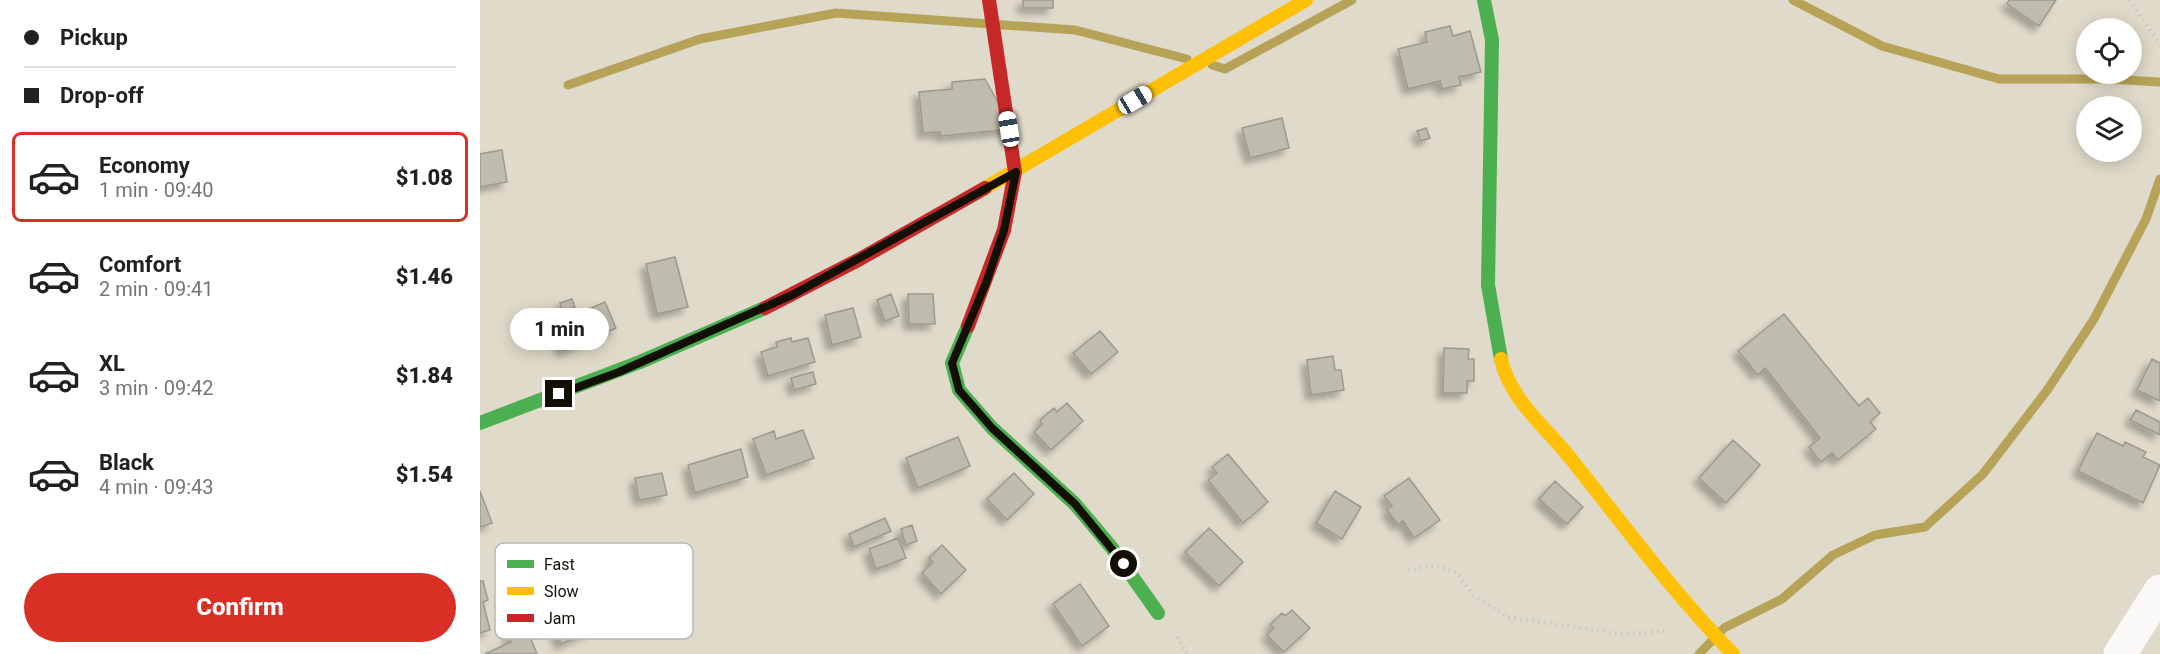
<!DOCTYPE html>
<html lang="en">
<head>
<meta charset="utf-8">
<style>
  :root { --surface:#fff; --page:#f2f2f2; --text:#202124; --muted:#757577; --line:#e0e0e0; --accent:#d93025 }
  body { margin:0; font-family:Roboto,sans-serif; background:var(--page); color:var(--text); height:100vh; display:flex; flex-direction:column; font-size:22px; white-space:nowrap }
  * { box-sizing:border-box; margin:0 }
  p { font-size:20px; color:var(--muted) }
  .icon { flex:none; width:33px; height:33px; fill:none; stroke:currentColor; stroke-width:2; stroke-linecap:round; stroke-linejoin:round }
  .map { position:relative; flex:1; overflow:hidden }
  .details { display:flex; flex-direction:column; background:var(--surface); width:480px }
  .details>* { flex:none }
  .banner { display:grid; align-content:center; height:132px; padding:0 24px; background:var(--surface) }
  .fabs { position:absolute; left:1596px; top:18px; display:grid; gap:12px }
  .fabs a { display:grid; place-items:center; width:66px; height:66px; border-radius:50%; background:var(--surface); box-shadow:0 3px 15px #0003; font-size:30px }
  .end { position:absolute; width:27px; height:27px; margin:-14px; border:8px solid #120f05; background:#fff; box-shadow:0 0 0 3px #fff }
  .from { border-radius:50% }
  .bubble { position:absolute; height:42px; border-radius:21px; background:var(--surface); box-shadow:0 3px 15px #0003; font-size:20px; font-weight:800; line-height:42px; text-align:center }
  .car { position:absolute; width:18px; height:36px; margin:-18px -9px; border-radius:8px; box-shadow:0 0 4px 2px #0007; background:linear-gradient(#fff 24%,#345 0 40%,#fff 0 76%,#345 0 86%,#fff 0) }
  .banner b { display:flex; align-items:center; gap:21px; height:57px; font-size:22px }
  .banner b+b { border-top:2px solid var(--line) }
  .banner i { width:15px; height:15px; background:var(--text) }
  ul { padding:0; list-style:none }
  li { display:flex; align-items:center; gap:18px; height:90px; margin:0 12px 9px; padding:0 12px; border:3px solid transparent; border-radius:9px }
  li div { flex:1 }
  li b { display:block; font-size:22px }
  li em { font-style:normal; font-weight:800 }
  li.active { border-color:var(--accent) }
  li>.icon { width:54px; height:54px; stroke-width:1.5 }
  .cta { display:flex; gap:12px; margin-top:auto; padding:12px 24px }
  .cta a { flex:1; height:69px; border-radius:36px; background:var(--accent); color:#fff; font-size:24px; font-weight:800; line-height:69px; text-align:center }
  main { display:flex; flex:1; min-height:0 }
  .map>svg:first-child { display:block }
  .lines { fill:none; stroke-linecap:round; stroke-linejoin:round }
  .stream { stroke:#b6a357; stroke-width:9 }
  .building { fill:#bfbbad; stroke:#9d998c; stroke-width:1.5; filter:url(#shadow) }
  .path { stroke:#cac8c3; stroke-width:4; stroke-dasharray:1.5 4.5; stroke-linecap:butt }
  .street { stroke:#faf9f7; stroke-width:33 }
  .fast { stroke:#4caf50; stroke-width:14 }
  .slow { stroke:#ffc107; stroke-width:14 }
  .jam { stroke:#c62828; stroke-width:14 }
  .route { stroke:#120f05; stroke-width:8 }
  .key { fill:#fff; stroke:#b8b7b4; stroke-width:1.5 }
  .key-label { font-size:16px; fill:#120f05 }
</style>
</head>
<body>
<main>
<section class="details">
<div class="banner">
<b><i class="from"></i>Pickup</b>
<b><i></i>Drop-off</b>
</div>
<ul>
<li class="active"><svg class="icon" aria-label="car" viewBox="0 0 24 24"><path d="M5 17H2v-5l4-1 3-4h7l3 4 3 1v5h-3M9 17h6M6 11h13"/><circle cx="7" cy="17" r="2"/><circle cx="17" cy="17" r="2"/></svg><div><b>Economy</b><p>1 min · 09:40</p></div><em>$1.08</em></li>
<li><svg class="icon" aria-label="car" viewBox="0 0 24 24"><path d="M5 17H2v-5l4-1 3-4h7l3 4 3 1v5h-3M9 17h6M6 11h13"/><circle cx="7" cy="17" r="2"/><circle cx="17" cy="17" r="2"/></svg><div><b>Comfort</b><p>2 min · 09:41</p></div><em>$1.46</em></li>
<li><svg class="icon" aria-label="car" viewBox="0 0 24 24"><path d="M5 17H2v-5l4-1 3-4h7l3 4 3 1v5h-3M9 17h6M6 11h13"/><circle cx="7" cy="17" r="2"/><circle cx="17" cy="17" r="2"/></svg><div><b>XL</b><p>3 min · 09:42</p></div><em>$1.84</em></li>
<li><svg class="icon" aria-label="car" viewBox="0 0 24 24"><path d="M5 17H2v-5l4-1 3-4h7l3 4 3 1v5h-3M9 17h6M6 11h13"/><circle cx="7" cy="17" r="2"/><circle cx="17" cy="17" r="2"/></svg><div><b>Black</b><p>4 min · 09:43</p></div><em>$1.54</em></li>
</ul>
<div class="cta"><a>Confirm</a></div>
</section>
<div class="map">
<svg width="1680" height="654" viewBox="0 0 1680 654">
  <defs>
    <filter id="shadow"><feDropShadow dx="-5.5" dy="5.5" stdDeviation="3" flood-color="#0004"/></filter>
  </defs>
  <rect width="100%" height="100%" fill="#dfdac9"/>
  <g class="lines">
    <path class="stream" d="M1313,0L1402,46L1519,79H1628L1680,82
      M732,65L745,69L872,0
      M88,85L220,39L356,13L595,30L707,59
      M1219,654L1244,628L1302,599L1353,555L1395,535L1445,527L1503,474L1568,389L1614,319L1666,219L1680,179"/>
  </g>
  <path class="building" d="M543,0H573V8H543Z
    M1529,0H1576L1559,26L1527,4Z
    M970,26L973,36L990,31L1001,72L979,77L981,85L962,89L960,81L928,89L918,49L947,42L945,32Z
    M505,79L533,129L461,136L460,132L443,133L439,92L472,89V82Z
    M802,118L809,148L770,158L762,128Z
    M946,128L950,138L941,141L937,131Z
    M22,150L27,182L0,187V154Z
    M195,257L208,307L177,314L166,264Z
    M411,294L419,316L405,321L397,300Z
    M428,294H453L455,324H429Z
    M92,299L95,307L82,311L80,303Z
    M125,302L136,328L83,351L72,325Z
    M373,308L381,337L352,345L345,315Z
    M1304,314L1379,406L1388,398L1400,413L1390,422L1396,429L1358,460L1352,453L1341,462L1329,447L1340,438L1285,368L1278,375L1258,351Z
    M620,331L638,352L611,374L593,353Z
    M311,338L312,342L328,338L335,362L288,376L281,352L297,347L296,342Z
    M964,348L989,349L988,359H994V381H987V393H963Z
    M853,356L855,370H861L864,390L831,395L827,360Z
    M1672,359L1680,363V401L1657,390Z
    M333,372L336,384L314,390L311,378Z
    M587,403L603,421L571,450L554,432L562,424L560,420L574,408L577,412Z
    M1656,410L1680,422V435L1650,420Z
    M323,430L334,458L286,475L273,439L294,431L296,439Z
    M1617,433L1643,446L1645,442L1666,452L1663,457L1680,465L1663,503L1598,471Z
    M478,437L490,466L438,488L426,458Z
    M1253,440L1280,465L1246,503L1219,478Z
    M261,449L268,477L215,493L208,465Z
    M748,454L788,502L763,523L728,480L737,473L732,467Z
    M182,473L187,495L159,500L155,478Z
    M534,473L554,494L527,520L507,499Z
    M929,478L960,520L934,538L923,521L918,525L907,510L912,506L904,496Z
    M1075,481L1103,507L1087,524L1059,499Z
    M0,491L12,523L0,527Z
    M855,491L881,507L862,539L836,523Z
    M405,518L411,531L374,547L369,534Z
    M432,525L437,541L426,545L421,529Z
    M729,528L763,562L739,586L705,552Z
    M418,538L426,558L396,569L389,549Z
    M462,545L486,570L461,594L442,573L453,562L449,558Z
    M0,581H3L8,600L3,602L10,630L0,633Z
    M600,584L629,626L602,646L573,604Z
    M113,597L124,625L81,644L66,611L84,603L86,609Z
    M812,610L830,628L804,652L787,635L794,628L790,625L802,613L805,616Z
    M46,627L57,654H5L31,642L28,634Z"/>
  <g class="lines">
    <path class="path" d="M1649,0L1680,44
      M928,570L956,565L977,573L993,595L1027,617L1143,634L1188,631
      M697,637L707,654"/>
    <path class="street" d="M1640,654L1680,591"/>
    <path class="fast" d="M1004,0L1012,40L1008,285L1021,359
      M488,326L472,363L479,390L512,428L595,504L632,548L678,613
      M0,423L160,362L285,308"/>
    <path class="slow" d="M505,188L826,0
      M1021,359C1030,400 1066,427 1091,459C1144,525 1194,594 1253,654"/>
    <path class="jam" d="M285,308L380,259L505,188
      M488,326L524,230L535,172L509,0"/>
  </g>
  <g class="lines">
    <path class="route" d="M79,394L139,372L314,294L536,172L524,230L506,283L472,363L479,390L512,428L595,504L644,564"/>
  </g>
  <rect x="15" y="543" width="198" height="96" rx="9" class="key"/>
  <rect x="27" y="560" width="27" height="8" fill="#4caf50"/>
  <rect x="27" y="587" width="27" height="8" fill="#ffc107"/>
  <rect x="27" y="614" width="27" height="8" fill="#c62828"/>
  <g class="key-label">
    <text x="64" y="570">Fast</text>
    <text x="64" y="597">Slow</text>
    <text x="64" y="624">Jam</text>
  </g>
</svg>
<div class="fabs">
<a><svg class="icon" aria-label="locate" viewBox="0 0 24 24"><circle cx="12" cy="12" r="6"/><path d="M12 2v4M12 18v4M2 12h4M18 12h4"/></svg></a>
<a><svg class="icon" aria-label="layers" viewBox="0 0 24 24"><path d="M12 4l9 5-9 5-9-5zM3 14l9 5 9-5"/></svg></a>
</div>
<i class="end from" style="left:644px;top:564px"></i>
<i class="end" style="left:79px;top:394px"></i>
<div class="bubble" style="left:30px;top:308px;width:99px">1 min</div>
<i class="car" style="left:655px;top:100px;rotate:59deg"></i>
<i class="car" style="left:529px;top:129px;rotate:351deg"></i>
</div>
</main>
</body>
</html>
